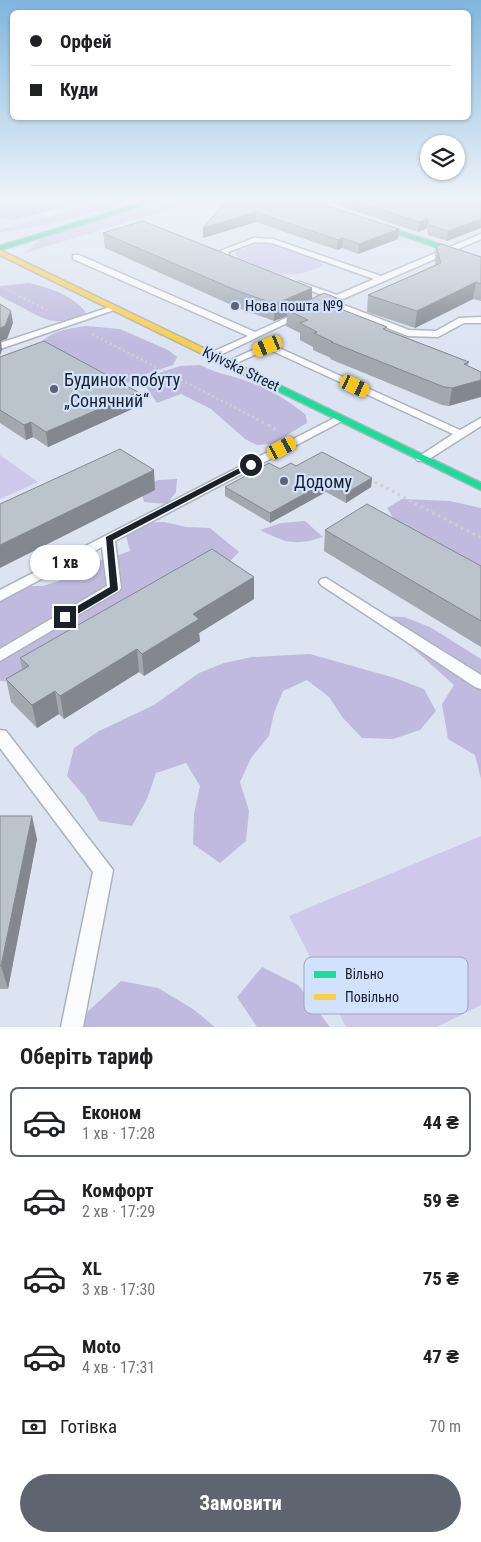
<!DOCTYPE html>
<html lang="uk">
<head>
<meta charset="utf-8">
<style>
  :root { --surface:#fff; --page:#f6f6f6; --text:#202124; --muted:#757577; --line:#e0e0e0; --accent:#5f6570 }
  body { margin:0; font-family:"Roboto Condensed",sans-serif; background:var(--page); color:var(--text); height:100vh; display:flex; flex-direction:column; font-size:19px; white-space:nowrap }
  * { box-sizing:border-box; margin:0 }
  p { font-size:16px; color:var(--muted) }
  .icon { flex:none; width:28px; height:28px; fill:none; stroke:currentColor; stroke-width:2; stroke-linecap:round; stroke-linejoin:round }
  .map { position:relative; height:1027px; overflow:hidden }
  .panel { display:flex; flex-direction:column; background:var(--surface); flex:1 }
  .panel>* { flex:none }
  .top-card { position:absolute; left:10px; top:10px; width:461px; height:110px; border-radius:8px; box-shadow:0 1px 4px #0004; display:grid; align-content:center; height:110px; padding:0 20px; background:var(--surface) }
  .fabs { position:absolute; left:420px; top:135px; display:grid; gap:10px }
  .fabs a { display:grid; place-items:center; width:45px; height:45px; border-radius:50%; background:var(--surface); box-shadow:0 1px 4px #0004; font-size:25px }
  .end { position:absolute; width:22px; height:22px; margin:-11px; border:6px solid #1b212a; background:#fff; box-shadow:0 0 0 2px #fff }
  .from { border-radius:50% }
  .bubble { position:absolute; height:35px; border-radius:18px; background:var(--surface); box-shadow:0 1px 4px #0004; font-size:16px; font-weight:700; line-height:35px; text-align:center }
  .car { position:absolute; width:15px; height:30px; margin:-15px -8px; border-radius:6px; box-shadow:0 0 4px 1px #0007; background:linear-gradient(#f5c518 24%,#345 0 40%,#f5c518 0 76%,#345 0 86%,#f5c518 0) }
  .top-card b { display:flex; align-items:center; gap:18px; height:48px; font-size:19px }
  .top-card b+b { border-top:1px solid var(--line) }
  .top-card i { width:12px; height:12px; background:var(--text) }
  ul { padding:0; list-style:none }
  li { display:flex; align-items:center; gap:15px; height:70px; margin:0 10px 8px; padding:0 10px; border:2px solid transparent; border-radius:8px }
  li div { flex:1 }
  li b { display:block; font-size:19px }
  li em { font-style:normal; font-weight:700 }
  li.on { border-color:var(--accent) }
  li>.icon { width:45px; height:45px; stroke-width:1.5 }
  h2 { padding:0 20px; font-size:22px; line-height:60px }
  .pay { display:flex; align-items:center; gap:12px; height:55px; padding:0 20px; font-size:19px }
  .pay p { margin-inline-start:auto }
  .primary-button { display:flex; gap:10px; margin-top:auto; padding:10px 20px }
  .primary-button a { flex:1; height:58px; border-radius:30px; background:var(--accent); color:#fff; font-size:20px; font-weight:700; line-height:58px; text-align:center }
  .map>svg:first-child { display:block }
  .green { fill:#cec8ea }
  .forest { fill:#c0bade }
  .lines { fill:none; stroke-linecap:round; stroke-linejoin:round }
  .lane-casing { stroke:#acb2bd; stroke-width:3 }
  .fast-casing { stroke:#acb2bd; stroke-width:3 }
  .slow-casing { stroke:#acb2bd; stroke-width:3 }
  .path-far2 { stroke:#ccced2; stroke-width:2; stroke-dasharray:1 2.5; stroke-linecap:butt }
  .path-far1 { stroke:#ccced2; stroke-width:2.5; stroke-dasharray:2 3; stroke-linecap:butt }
  .path { stroke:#ccced2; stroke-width:3; stroke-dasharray:2.5 4; stroke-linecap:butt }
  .lane { fill:#fafbfd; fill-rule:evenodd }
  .fast { fill:#16e098; fill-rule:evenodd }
  .slow { fill:#ffcf43; fill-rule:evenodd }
  .wall { fill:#a1a8b0 }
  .shaded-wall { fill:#838890 }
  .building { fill:#bbc3cd; stroke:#838890 }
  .route { fill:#1b212a }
  .poi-dot { fill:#5f6570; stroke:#d2e1fc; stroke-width:2 }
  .labels { text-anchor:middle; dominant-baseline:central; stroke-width:4.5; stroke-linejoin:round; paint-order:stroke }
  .far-poi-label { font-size:15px; fill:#1b212a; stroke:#d2e1fc; text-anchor:start }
  .far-street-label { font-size:15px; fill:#1b212a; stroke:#d2e1fc }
  .poi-label { font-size:18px; fill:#1b212a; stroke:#d2e1fc; text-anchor:start }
  .key { fill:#d2e1fc; stroke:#9ba7bd; stroke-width:1 }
  .key-label { font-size:14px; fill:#1b212a }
</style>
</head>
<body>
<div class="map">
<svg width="481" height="1027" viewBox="0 0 481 1027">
  <rect width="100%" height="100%" fill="#dce4f2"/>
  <path class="green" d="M113,199H136C92,212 46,228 0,232V230Z
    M174,199H203L25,253L39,240L59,232Z
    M258,243L274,245L321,261L322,266C285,283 274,271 238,258L235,252Z
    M0,455L38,482L0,499Z
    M481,836V1005L437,1027H346L289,916Z"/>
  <path class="forest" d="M0,199H93L15,220L0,218Z
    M29,283C48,287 78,297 87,315C60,326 48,322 25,309C17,304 8,301 0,296V286Z
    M86,326L120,329L168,350L177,357L173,365L141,376L128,383L97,375L81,361L68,355L36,348C49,331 66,329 86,326Z
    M200,365C216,373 225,374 241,379C265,387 287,399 306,415L307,423L272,444L257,445L245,439L211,409L181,394L157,403L141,379L180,366Z
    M177,479L176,492L167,504L144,502L141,490L158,480Z
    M402,499L450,501L481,508V574L396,522L387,508Z
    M305,521L323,537C295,546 286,543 260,530L281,523Z
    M164,522L186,527L210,528L239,552L225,566L12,682L0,681V590L16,586H43L68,578L82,563L107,559L130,551L126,536L139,523Z
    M377,616L404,617L430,627L481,659V779L475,755L448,739L442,704L454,685Z
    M310,654L395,678L424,689L436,711L420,730L393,739L362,738L343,718L329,697L307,680L283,691L274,713L269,736L251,758L240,782L249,811L246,841L220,863L193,844L194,814L200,786L186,763L156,773L147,799L132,826L99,821L85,797L67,776L74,748L99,731L154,705L199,673L224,663L252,657Z
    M262,967L298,985L330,1027H257L237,997Z
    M121,981L158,988L193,1009L215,1027H83V1016Z"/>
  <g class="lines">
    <g class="lane-casing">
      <path id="lane" d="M481,234V239L336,302L409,330L436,331L459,318L481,317V323H464L438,337L408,336L329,305L319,307V303L330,298L293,284L300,282L337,295L374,279L272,243L255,242L228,252L230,257L242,262L238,264L224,260L220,251L254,238L273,239L381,276Z
        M73,255H79L255,332L299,312L306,314L216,357H210V353L248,336L73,259Z
        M113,306L120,308L0,349V343Z
        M268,343L460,430L481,418V426L426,461H418L416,459L418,457L453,434L268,349L232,365H226L224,363Z
        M340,415L345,418L344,420L115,541L121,588L119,591L0,661V649L107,586L102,547L0,601V590Z
        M326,578L481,675V689L475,687L321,585L319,582L321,579Z
        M0,730L6,731L113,870L83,1027H61L93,872L0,748Z"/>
    </g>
    <g class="fast-casing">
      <path id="fast" d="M154,199H164L0,250V246Z
        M294,199H304L481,258V262Z
        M244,368L481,483V490L241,373V369Z"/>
    </g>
    <g class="slow-casing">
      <path id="slow" d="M0,250L247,369L248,371L247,373H241L0,255Z"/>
    </g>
    <path class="path-far2" d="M181,209L213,199
      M0,286L22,297"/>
    <path class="path-far1" d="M19,296L47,310
      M92,334L259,420"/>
    <path class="path" d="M256,419L277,430
      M369,479L481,538"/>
    <use href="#lane" class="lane"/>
    <use href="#fast" class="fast"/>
    <use href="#slow" class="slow"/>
  </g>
  <path class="wall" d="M228,199L399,229L398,239L358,254L342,248L337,250L256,222L203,238V228Z
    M319,199H481L447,241L428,235L427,228L418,232Z
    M103,233L336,307L386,330L469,362L449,406L442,405L330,359L331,358L313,350V347L300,340V333L286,326L287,316L274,321L238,308L105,248Z
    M436,246L481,257V301L473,299L415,328L367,312L368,295L435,265V261Z
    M0,357L138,392L139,406L48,447L33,437L26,440L0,423Z
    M296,466L372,478L371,487L346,503L326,492L270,523L225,496V487L280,469Z
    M325,530L481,566V647L324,551Z
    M254,577V599L199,633L200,641L144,676L139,672L64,719L59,714L37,728L11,702L6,679L22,669L20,658Z
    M0,816L37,839L8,989H0Z"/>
  <path class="shaded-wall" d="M256,212V222L203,238V228Z
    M428,219L427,228L418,232L419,222Z
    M481,219V228L447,241L448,231Z
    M399,229L398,239L358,254L359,244Z
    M343,238L342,248L337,250L338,240Z
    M476,282L473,299L415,328L417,311Z
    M312,288V304L287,310V316L274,321L275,304Z
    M337,298L336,314L332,315L333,299Z
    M11,311L13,323L7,339L1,341L2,350L0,356V328Z
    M481,380V397L449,406L452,388Z
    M138,392L139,406L48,447L46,432Z
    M31,422L33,437L26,440L24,425Z
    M154,470L155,490L0,568V545Z
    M372,478L371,487L346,503V493Z
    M326,482V492L270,523V513Z
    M254,577V599L199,633L200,641L144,676L142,654L193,614Z
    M137,649L139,672L64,719L60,696Z
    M55,691L59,714L37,728L32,705Z
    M32,816L37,839L8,989L1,966Z"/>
  <path class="building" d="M228,199H306L399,229L359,244L343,238L338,240L256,212L203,228Z
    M348,199H481V219L448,231L429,225L428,219L419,222Z
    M143,221L312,288L275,304L238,291L103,233Z
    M441,244L481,257V284L476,282L417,311L368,295L441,263L436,246Z
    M324,293L337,298L333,299V306L387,327L383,329L469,362L464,364L481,372V380L452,388L444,387L331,342H333L314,333L317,332L300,323L308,320L287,310Z
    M0,304L11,311L5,326L0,328Z
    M44,341L138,392L46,432L31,422L24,425L0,410V357Z
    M120,449L154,470L0,545V504Z
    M322,452L372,478L346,493L326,482L270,513L225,487L269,463L280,469L291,463L296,466Z
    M367,504L481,566V621L325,530Z
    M212,549L254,577L193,614L199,619L142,654L137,649L60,696L55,691L32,705L6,679L29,666L20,658Z
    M0,816H32L1,966H0Z"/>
  <linearGradient id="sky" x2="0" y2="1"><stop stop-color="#80b6dd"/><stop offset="0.58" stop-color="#eff3f9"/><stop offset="1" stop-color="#eff3f9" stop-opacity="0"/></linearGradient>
  <rect width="481" height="343" fill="url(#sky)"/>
  <path class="route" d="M251,462L255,465L254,466L113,540L118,590L69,619H62V615L110,587L106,537Z"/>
  <g class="poi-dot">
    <circle cx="235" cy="306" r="5"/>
    <circle cx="54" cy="389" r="5"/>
    <circle cx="284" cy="481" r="5"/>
  </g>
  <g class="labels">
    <g class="far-poi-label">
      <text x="245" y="306">Нова пошта №9</text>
    </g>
    <g class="far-street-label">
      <text transform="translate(241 369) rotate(26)">Kyivska Street</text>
    </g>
    <g class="poi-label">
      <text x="64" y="379">Будинок побуту<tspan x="64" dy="21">„Сонячний“</tspan></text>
      <text x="294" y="481">Додому</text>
    </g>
  </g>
  <rect x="304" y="957" width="164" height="57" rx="8" class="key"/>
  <rect x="314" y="971" width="22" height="7" fill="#16e098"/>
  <rect x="314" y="994" width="22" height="6" fill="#ffcf43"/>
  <g class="key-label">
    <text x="345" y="979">Вільно</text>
    <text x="345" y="1002">Повільно</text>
  </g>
</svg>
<div class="fabs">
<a><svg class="icon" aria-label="layers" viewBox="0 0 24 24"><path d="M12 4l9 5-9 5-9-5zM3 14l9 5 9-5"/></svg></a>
</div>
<i class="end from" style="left:251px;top:465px"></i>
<i class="end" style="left:65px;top:617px"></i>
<div class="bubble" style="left:30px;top:545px;width:70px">1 хв</div>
<i class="car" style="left:268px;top:346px;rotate:248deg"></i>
<i class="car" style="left:355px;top:386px;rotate:115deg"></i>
<i class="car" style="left:282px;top:448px;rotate:62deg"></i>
<div class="top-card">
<b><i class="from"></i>Орфей</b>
<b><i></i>Куди</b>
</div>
</div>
<section class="panel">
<h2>Оберіть тариф</h2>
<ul>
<li class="on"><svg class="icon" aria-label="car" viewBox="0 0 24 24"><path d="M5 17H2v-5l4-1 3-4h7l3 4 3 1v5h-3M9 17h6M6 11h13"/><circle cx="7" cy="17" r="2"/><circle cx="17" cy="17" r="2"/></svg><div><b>Економ</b><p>1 хв · 17:28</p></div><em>44 ₴</em></li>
<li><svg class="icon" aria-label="car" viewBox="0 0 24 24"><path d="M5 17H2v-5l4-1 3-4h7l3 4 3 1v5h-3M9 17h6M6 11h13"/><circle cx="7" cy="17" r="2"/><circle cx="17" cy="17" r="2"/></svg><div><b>Комфорт</b><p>2 хв · 17:29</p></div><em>59 ₴</em></li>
<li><svg class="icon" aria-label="car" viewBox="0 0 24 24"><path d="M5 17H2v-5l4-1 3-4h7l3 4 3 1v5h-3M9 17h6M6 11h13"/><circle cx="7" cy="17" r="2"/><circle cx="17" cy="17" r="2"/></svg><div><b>XL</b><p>3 хв · 17:30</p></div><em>75 ₴</em></li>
<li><svg class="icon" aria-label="car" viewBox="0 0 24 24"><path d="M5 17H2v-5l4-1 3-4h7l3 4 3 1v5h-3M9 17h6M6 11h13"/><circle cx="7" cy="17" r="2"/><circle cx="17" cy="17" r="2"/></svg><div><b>Moto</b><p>4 хв · 17:31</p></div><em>47 ₴</em></li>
</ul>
<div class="pay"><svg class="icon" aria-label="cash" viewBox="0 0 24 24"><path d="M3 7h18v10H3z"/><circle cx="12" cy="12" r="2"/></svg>Готівка<p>70 m</p></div>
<div class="primary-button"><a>Замовити</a></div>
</section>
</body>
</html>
